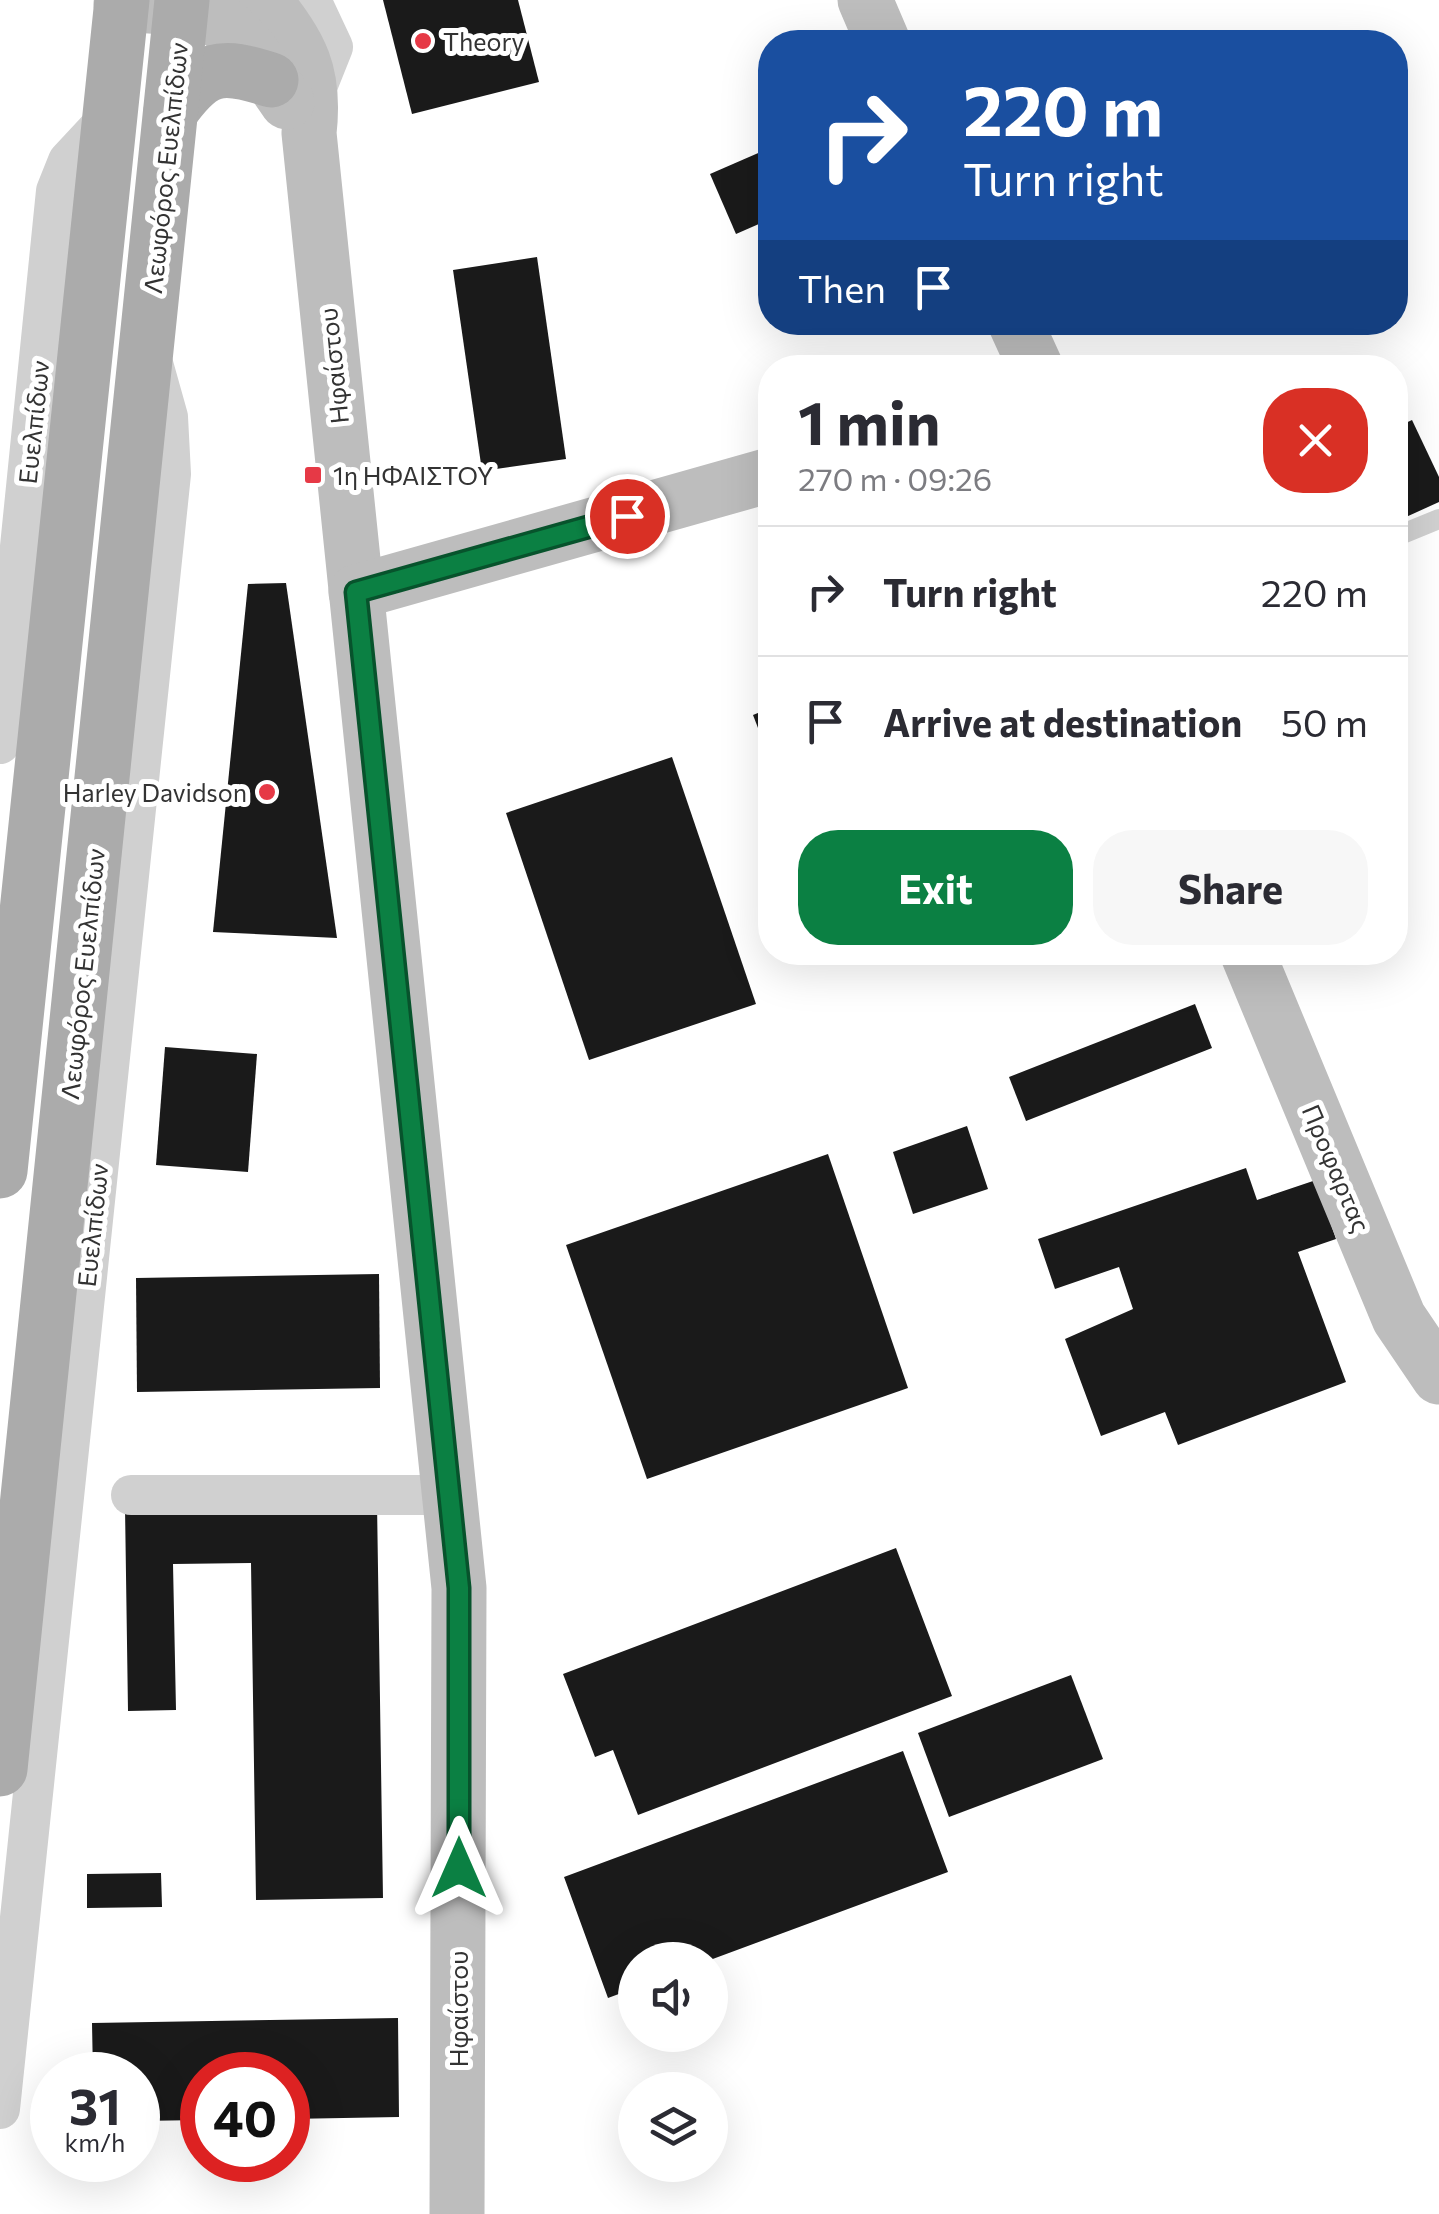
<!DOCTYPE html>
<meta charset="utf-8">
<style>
:root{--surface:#fff;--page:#f7f7f7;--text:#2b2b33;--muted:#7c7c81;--line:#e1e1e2;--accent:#0b8043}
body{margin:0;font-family:Commissioner,sans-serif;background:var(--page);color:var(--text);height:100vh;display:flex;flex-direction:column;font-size:38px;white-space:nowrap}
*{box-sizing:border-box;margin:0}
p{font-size:32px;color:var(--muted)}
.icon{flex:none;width:55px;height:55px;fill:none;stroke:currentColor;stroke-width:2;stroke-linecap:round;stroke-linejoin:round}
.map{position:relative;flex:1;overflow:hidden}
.side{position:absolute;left:758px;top:355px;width:650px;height:610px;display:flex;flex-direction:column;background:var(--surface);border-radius:40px;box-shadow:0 10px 40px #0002}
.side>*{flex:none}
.hud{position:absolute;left:758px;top:30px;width:650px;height:305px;border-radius:40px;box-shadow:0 10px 40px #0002;background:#1a4fa0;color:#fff;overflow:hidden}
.fabs{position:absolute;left:618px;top:1942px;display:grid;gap:20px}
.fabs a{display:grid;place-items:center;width:110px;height:110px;border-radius:50%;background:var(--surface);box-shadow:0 10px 40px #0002;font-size:50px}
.speed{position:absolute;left:30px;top:2052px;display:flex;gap:20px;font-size:50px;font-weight:700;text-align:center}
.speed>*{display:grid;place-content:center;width:130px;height:130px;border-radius:50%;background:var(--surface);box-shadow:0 10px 40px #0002;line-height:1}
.speed small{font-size:25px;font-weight:400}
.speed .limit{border:15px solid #d22;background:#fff;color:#111}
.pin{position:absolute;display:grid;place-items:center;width:85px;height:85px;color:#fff;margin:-42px;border:5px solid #fff;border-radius:50%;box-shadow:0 2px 10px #0007}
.me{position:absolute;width:110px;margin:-55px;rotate:0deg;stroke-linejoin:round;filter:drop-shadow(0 0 8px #0008)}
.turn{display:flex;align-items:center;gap:35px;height:210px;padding:0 40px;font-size:45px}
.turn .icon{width:130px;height:130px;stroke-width:2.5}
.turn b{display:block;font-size:70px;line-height:85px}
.then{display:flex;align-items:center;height:95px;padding:0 40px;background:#0003;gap:20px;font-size:38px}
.round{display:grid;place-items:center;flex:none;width:105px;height:105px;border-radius:40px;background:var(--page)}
.headline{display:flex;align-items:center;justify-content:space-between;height:170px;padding:0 40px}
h1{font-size:60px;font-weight:700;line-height:75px}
.cta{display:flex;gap:20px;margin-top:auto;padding:20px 40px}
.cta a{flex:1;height:115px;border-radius:40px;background:var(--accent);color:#fff;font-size:40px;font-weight:700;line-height:115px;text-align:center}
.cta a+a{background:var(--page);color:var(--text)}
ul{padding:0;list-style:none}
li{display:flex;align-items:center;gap:30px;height:130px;padding:0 40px;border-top:2px solid var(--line)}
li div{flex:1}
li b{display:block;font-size:38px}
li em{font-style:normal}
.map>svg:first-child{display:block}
</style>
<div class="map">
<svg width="1439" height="2214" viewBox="0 0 1439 2214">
<rect width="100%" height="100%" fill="#fff"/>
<g fill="#1a1a1a">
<polygon points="383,0 518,0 539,82 412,114"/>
<polygon points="770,148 770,219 736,234 710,174"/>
<polygon points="537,257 566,459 482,471 453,270"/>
<polygon points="1412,420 1439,477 1439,502 1395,522 1395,428"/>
<polygon points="286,583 337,938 213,932 248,584"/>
<polygon points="770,708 770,759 753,715"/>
<polygon points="672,757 756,1004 589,1060 506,813"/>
<polygon points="1195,1004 1212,1048 1026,1121 1009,1077"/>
<polygon points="165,1047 257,1054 248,1172 156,1165"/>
<polygon points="967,1126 988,1189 913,1214 893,1152"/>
<polygon points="828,1154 908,1388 647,1479 566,1245"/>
<polygon points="1246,1168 1257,1200 1316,1180 1336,1239 1298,1252 1346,1382 1178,1445 1165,1412 1101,1436 1065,1339 1133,1309 1119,1267 1055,1289 1038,1239"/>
<polygon points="379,1274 380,1388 137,1392 136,1278"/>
<polygon points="377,1503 383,1898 256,1900 251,1563 173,1564 176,1710 128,1711 125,1507"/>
<polygon points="896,1548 952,1696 638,1815 613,1750 595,1757 563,1674"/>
<polygon points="1071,1675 1103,1759 949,1817 918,1733"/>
<polygon points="903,1751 948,1872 710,1960 635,1960 635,1988 608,1998 564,1877"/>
<polygon points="161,1873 162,1907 87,1908 87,1874"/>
<polygon points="398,2018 399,2117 288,2119 288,2075 202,2075 202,2120 138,2121 138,2075 93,2075 92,2023"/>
</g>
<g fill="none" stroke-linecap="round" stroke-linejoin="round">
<polyline stroke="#d0d0d0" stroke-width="20" points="1395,537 1439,519"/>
<g stroke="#d0d0d0" stroke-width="40">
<polyline points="311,0 333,47 313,97"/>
<polyline points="0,744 56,191 68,161 109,117"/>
<polyline points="131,1495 450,1495"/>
<polyline points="0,2109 171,474 168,417 152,360"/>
</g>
<g stroke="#bdbdbd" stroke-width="55">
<path d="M264,0c37,47 52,72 45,133l150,1455 -2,626"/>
<polyline points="865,0 883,42"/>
<path d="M121,4c30,3 66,2 94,15 26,12 55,59 72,83"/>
<polyline points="1015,322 1036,368"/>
<polyline points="356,592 770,475"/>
<polyline points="1247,952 1399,1318 1439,1377"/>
</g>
<g stroke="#ababab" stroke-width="55">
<path d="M171,111c32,-45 49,-48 100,-31"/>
<polyline points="0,1171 122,0"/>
<polyline points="0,1769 182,0"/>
</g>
</g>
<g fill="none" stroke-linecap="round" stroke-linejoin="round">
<g stroke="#07532c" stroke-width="25">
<polyline id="route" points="459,1868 459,1588 356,592 627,516"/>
</g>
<use href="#route" stroke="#0b8043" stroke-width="18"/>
</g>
<g fill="#e63946" stroke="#fff" stroke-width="4">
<circle cx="423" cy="41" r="10"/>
<rect x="303" y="465" width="20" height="20" rx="5"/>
<circle cx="267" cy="792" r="10"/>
</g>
<g text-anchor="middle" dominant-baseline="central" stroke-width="10" stroke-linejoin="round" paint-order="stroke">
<g font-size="25" fill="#333" stroke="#fff" text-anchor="start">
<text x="443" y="41">Theory</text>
<text x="333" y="475">1η ΗΦΑΙΣΤΟΥ</text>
<text x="247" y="792" text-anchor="end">Harley Davidson</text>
</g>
<g font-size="25" fill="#333" stroke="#fff">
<text transform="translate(165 168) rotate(-84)">Λεωφόρος Ευελπίδων</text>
<text transform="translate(333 366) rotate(-96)">Ηφαίστου</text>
<text transform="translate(33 422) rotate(-84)">Ευελπίδων</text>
<text transform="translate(82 974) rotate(-84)">Λεωφόρος Ευελπίδων</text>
<text transform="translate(1337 1168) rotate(67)">Προφαρτας</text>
<text transform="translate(92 1225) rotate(-84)">Ευελπίδων</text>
<text transform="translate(458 2009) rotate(-90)">Ηφαίστου</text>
</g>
</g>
</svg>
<div class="fabs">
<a><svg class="icon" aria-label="sound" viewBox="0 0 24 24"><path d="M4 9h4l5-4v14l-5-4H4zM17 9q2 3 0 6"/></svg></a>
<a><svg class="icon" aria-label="layers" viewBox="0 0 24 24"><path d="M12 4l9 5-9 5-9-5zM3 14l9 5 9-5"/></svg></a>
</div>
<div class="speed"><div>31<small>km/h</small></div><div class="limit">40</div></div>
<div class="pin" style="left:627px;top:516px;background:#d93025"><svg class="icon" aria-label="arrive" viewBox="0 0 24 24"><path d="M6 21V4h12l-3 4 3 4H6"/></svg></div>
<svg class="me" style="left:459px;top:1868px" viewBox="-20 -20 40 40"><path d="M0-17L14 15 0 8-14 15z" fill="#0b8043" stroke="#fff" stroke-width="4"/></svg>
<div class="hud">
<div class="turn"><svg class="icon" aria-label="right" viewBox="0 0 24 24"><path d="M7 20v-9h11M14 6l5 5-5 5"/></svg><div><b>220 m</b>Turn right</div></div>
<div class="then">Then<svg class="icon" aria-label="arrive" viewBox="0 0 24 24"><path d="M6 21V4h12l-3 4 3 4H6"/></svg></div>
</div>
<section class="side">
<div class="headline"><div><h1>1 min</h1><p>270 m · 09:26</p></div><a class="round" style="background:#d93025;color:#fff"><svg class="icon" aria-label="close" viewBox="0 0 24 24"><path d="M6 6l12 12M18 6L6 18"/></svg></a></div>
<ul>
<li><svg class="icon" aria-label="right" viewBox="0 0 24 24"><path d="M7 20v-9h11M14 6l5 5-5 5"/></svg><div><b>Turn right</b></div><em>220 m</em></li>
<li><svg class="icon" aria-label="arrive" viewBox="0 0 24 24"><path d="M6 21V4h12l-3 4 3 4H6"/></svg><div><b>Arrive at destination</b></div><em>50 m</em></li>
</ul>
<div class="cta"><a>Exit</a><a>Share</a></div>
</section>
</div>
